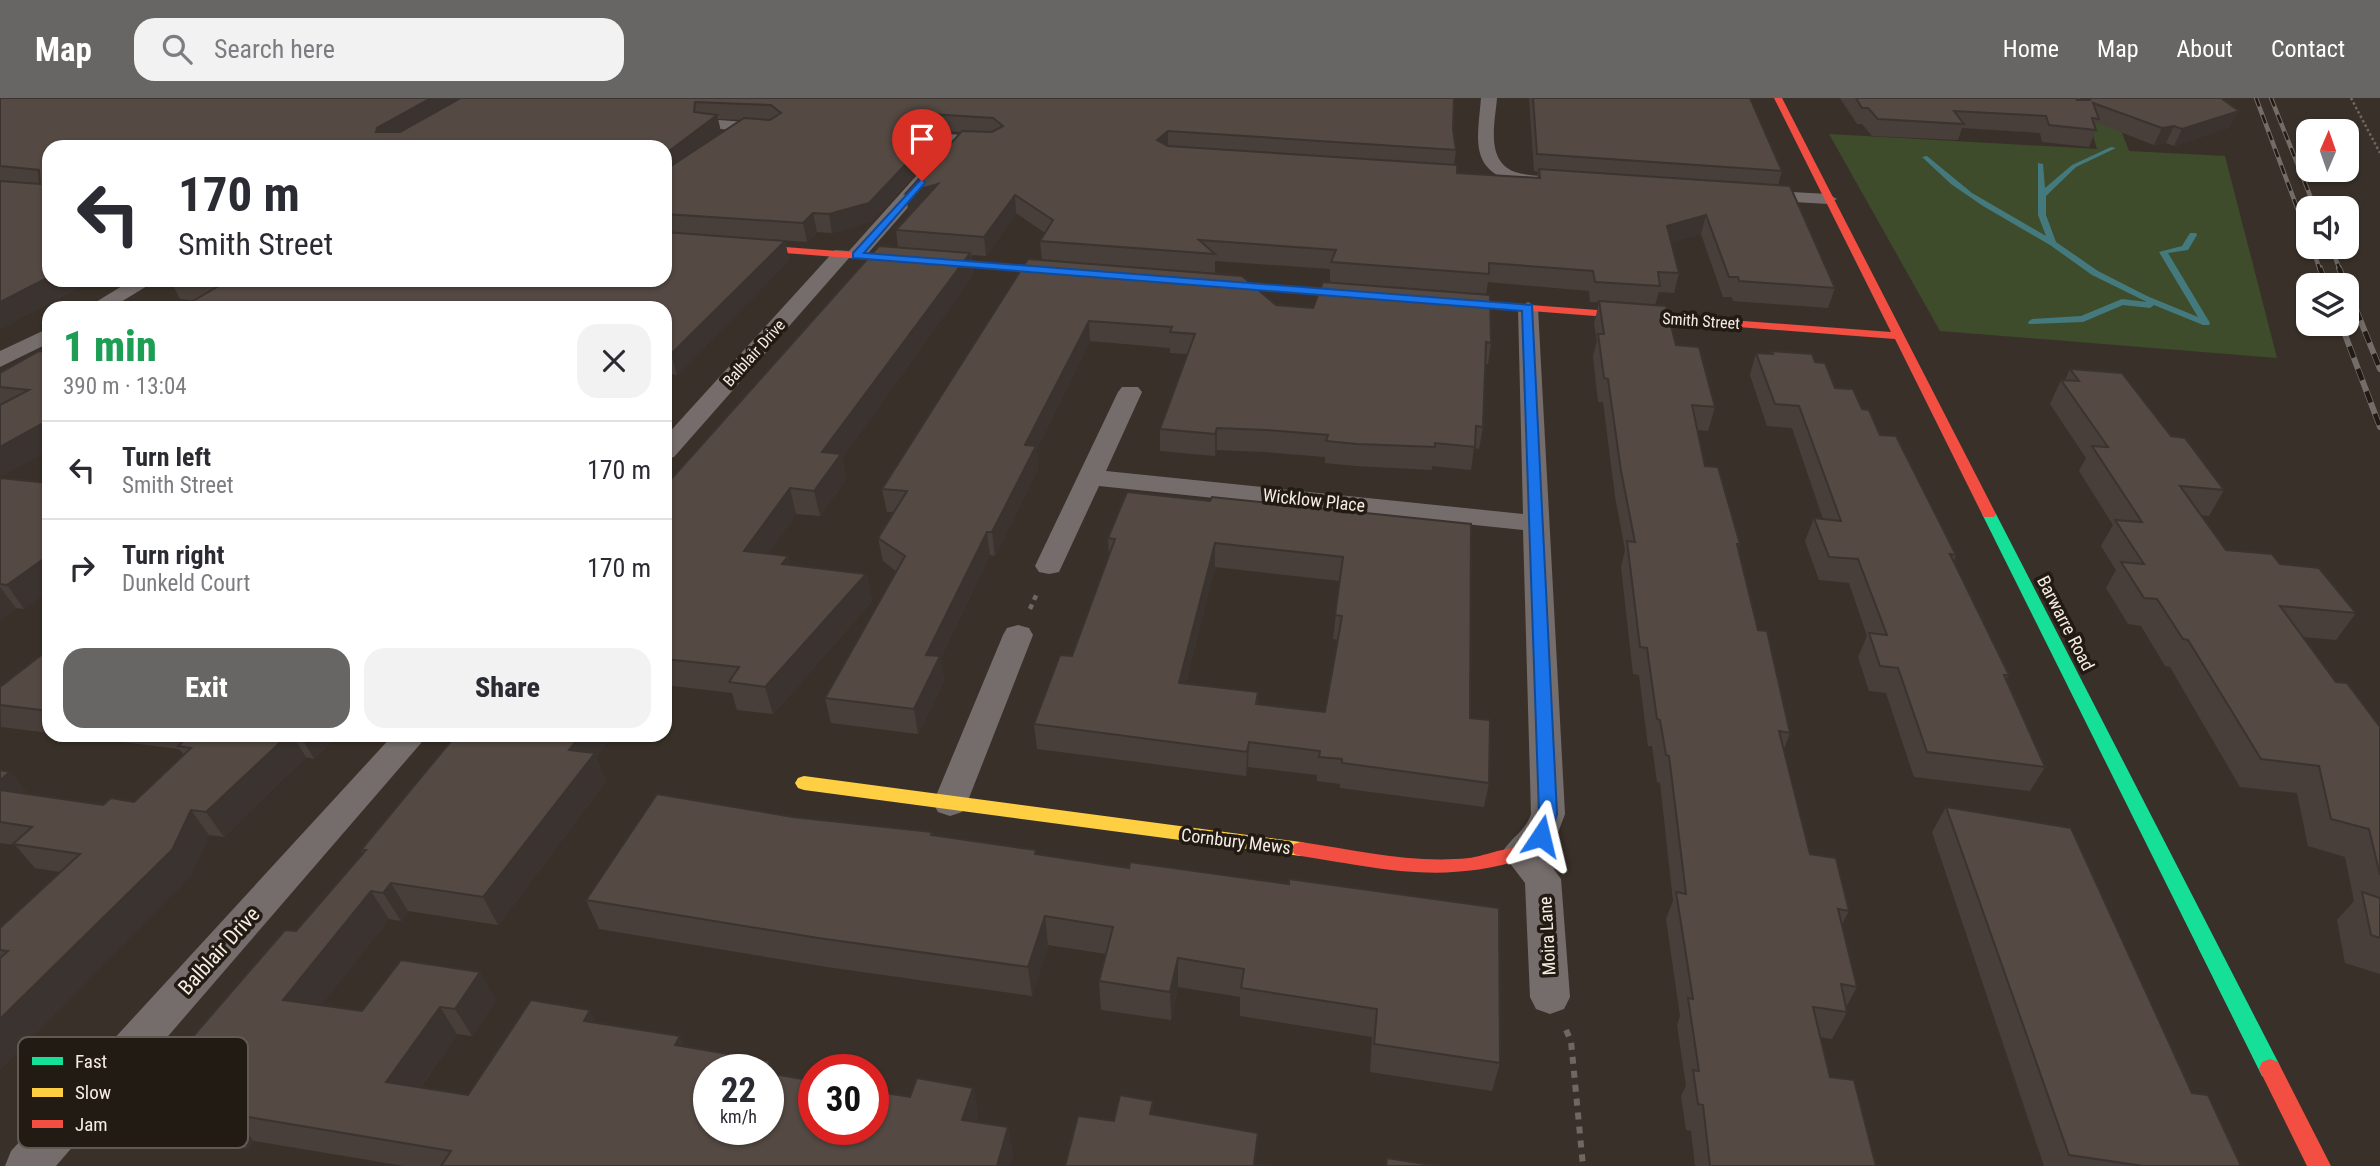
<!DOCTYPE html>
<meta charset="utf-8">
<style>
:root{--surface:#fff;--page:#f2f2f3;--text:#2b2b33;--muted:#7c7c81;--line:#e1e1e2;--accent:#686565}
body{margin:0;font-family:"Roboto Condensed",sans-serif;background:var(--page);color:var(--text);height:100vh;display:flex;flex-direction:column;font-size:26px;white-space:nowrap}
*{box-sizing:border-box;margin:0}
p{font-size:23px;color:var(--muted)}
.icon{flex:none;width:38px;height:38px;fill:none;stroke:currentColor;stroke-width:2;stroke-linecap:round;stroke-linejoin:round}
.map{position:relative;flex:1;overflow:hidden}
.side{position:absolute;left:42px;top:203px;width:630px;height:441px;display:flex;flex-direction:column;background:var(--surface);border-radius:21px;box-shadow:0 2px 5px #0004}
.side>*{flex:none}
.top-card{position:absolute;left:42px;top:42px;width:630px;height:147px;border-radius:21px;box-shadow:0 2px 5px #0004;background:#fff;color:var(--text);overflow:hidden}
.needle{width:46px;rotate:2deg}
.controls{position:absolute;left:2296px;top:21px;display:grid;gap:14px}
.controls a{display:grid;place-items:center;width:63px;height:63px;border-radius:14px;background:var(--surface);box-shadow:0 2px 5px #0004;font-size:35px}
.speed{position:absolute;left:693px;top:956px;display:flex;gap:14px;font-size:35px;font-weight:700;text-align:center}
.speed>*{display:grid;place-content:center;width:91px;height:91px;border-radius:50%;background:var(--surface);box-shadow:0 2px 5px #0004;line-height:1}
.speed small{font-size:18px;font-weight:400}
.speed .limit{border:10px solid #d22;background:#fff;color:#111}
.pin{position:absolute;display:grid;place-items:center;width:60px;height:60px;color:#fff;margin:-72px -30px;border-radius:50% 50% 50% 0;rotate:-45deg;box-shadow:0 0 7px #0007}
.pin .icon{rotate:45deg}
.me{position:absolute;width:77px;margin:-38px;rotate:10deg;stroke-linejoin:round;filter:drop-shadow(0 0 5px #0008)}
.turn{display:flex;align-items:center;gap:24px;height:147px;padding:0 21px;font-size:32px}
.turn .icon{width:91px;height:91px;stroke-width:2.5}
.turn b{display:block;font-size:49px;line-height:60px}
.round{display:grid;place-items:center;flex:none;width:74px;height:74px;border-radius:21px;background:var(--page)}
.overview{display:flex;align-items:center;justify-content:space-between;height:119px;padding:0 21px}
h1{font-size:42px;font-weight:800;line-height:52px;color:#1e9e55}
.button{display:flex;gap:14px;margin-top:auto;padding:14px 21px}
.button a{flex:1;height:80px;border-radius:21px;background:var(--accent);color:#fff;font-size:28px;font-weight:800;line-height:80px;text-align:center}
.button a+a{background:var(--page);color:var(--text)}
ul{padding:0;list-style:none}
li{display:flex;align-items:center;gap:21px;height:98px;padding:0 21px;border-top:2px solid var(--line)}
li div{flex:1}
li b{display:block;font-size:26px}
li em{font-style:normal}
header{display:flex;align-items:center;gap:42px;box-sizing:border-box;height:98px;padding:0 35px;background:var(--accent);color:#fff}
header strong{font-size:33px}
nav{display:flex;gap:38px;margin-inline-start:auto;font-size:24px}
.search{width:490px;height:63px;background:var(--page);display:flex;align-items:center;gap:18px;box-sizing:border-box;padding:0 24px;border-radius:21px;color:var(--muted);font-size:26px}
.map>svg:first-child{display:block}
</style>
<header>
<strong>Map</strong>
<div class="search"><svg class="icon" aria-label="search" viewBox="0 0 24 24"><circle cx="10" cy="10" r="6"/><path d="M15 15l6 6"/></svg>Search here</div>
<nav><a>Home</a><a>Map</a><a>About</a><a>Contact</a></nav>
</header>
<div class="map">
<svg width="2380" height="1068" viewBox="0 0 2380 1068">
<rect width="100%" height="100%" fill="#393129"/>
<polygon fill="#3e4c2c" points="2117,22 2129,53 2225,58 2277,260 1940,233 1829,36 2097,51 2089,24"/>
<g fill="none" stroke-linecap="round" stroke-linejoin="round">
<polygon fill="#447a7d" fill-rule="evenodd" points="2111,49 2116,50 2076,69 2046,98 2046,117 2056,144 2098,173 2147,198 2198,219 2159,154 2182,148 2190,135 2196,135 2197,137 2188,152 2168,155 2210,225 2209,227 2203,227 2154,207 2150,210 2123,207 2083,224 2029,226 2028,224 2032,221 2081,218 2122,201 2147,204 2092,177 2050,147 1983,108 1951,86 1922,59 1927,58 1972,95 2046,138 2038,117 2038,65 2043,66 2045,90 2072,67"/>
<polyline stroke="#6e6763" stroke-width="2.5" stroke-dasharray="2.5 2.5" stroke-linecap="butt" points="2351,0 2380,55"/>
<polyline stroke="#6e6763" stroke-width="4.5" stroke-dasharray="5 5" stroke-linecap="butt" points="1030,511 1038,493"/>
<polyline stroke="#6e6763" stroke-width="6" stroke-dasharray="7 7" stroke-linecap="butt" points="1566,932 1571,943 1583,1068"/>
<g fill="#756d6c" fill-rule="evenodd">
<path d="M1481,0h16c-2,25 -12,63 18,74 12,4 26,3 38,6l3,4 -3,4c-12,3 -26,-1 -38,-4 -47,-12 -37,-45 -34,-84z"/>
<polygon points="706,21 772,26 780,31 772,36 700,29 700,23"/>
<polygon points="917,34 994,39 1002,44 994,49 911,42 909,39"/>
<polygon points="932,66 941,71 938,75 863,161 849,160 674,359 665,361 665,339 835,152 849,153 926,67"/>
<polygon points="1754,92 1828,96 1837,101 1828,106 1748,101 1745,97 1748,93"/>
<polygon points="132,182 157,182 111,210 86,210"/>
<path d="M1528,204l10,6 27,506 -12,32 -10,8 18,25 9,118 -6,12 -14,5 -14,-5 -6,-12 -5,-114 -23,-30c9,-16 23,-21 29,-39l-8,-284 -424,-44 -40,86 -10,2 -10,-2 -4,-6 83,-174 4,-5h16l4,5 -36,79 417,43 -5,-206z"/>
<polygon points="49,230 49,245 0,269 0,253"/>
<polygon points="1018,527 1029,530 1033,537 967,705 962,714 950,718 938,714 933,705 1003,537 1007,530"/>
<polygon points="393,637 428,637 56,1068 5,1068 11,1053"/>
</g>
<g fill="#16e098" fill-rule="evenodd">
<polygon points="1201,181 1371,194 1376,197 1371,200 1197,186 1197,182"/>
<polygon points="1989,412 1996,416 2278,964 2281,971 2278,978 2270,981 2262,978 1982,416"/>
</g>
<polygon fill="#ffcf43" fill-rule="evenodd" points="804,678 1301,744 1308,746 1310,751 1308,756 1301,758 804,692 798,690 795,685 798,680"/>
<g fill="#f24e42" fill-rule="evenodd">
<polygon points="1774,0 1782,0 1996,416 1994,419 1984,419 1982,416 1895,241 1438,206 1433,203 1438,200 1891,234"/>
<polygon points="665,140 1075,171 1080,174 1075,177 665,146"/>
<path d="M1301,744c55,8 112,22 168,16 15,-2 45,-14 58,-10l2,5 -2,5c-84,27 -142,11 -226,-2l-7,-2 -2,-5 2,-5z"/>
<polygon points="2270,961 2278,964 2331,1068 2307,1068 2259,971 2262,964"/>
</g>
<g stroke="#736c69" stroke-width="4.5">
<g id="rail-far1">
<polyline points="2256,0 2308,139"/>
<polyline points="2271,0 2315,110"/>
<polyline points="2312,149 2320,172"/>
<polyline points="2331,149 2340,172"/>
</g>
</g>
<g stroke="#736c69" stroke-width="6">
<g id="rail">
<polyline points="2320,170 2326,187"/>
<polyline points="2339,170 2346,187"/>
<polyline points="2347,189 2380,271"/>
<polyline points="2341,226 2380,329"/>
</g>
</g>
<use href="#rail-far1" stroke="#211b14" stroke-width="2.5" stroke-dasharray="9" stroke-linecap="butt"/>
<use href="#rail" stroke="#211b14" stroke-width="4.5" stroke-dasharray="12" stroke-linecap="butt"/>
</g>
<g fill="#483f3a" fill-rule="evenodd">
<path d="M0,0h1454l-1,32 3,20 -2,15 3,8 80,5 1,-6 -4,-1 -5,-73h221l32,73 -4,14 57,103 -7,20 -95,-7 -1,-4h-9l-22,-63 -30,8 8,31 -5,20 -15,-1 -4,13 21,40 39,62 -7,24 -11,-1 8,36 35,78 -2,5 20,81 32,103 -6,16 26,105 39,57 -7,13 15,63 -11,20 1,5 -15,27 -12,-2 10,40 46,89h-181l-4,-35 -5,-1 -5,-34 5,-10 -9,-61 3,-9 -14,-97 7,-18 -13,-118 -3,-1 -5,-36h-4l-9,-71 -6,-1 -12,-107 4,-17 -10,-54 -12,-94h-5l-5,-46 4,-15 -3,-17 5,-22h-9l-1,-11 -101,-9 -2,12 -156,-12v-13l-115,-8v12l-173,-13 -2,-19 5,-8 -29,-20 -30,43 -15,-1 2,20 -131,183 4,21 -26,37 -24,-2 -28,40 20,2 2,9 76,9 6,27 -99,113 -36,-4 -5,-17 -67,-8v-199l233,-239 -2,-17 18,-20 -6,1 53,-79 -22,-1 2,15 -69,75 -40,12 -15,-1 -10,10 -111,-8 89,7 4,19 -112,115 -7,-1 -5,6v-72l-471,-7 -14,-2 -10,-19h495v-133h-616l44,133 -93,49zM718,21l23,1 -31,21 11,-9z"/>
<polygon points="1840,0 2081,0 2079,2 2230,29 2174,48 2166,45 2154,47 2097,25 2095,29 2096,32 2089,49 2042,44 2040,35 1962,30 1958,42 1872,38 1862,26 1857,26"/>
<polygon points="1028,161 1491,245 1488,266 1485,266 1483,329 1479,351 1474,350 1471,372 1432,368 1432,372 1355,368 1325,365 1325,359 1265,354 1217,352 1215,358 1160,353 1160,331 1188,256 1170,255 1170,250 1090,243 1036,353 1038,371 995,458 990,457 940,561 944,583 918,636 831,625 825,600 896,473 883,463 878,440 894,414 887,414 882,391"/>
<polygon points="1771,253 1815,264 1835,290 1862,311 1880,337 1956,457 1954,463 2009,577 2006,581 2045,669 2030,693 1914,679 1886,595 1869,593 1858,559 1867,538 1849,485 1819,482 1805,443 1814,420 1823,421 1792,330 1767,328 1750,277 1756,255 1770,256"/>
<polygon points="49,254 0,380 24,511 16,510 0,521 0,275"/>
<polygon points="2070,271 2171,338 2224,392 2209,418 2201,417 2226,452 2280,466 2356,515 2336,542 2303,539 2336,584 2380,629 2380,876 2345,865 2337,822 2354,803 2345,759 2308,748 2297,695 2240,689 2170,569 2165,568 2141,528 2128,526 2106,490 2116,472 2101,448 2113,427 2079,373 2086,360 2050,306 2061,282 2065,282"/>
<path d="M1210,403l261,23 -1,194 19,65 -5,24 -144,-19v-4l-23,-3v-6l-69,-8 -2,9 -209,-27 -3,-25 38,-68 37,-101 -1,-17zM1215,469l125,14 -7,58 5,1 -13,72 -67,-8v-12l-73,-8z"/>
<polygon points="49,551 49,635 1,629 0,589"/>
<polygon points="66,637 338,637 314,661 306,659 224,739 209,737 191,777 0,971 0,830 60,774 35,770 15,747 0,745 0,672 10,674 28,696 103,707 134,704 184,657 179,651"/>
<polygon points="456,637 612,637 596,659 606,683 498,827 408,813 401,823 389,821 321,907 362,913 496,902 472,938 457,936 420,990 468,997 597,925 685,949 770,963 775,976 910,999 973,990 978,1017 976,1024 1008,1029 1013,1056 1009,1068 404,1068 254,1043 248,1050 170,1035 144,1008 189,956 183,950 296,833 363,756 361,752"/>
<polygon points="1946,709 2192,995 2241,1068 2044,1068 1932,734"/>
<polygon points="793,719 932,734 933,737 1037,756 1500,965 1492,993 1370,974 1372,939 1240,918 1240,899 1178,889 1171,922 1101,912 1099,883 1106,856 1048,847 1032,898 827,869 599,831 586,802"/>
</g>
<g fill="#3b332f">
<polygon points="431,0 466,0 384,47 376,34 377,30"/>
<polygon points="2239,13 2230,29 2174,48 2182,31"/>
<polygon points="915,15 917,31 906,38 904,22"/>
<polygon points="717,17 721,34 665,77 665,56"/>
<polygon points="2174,28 2166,45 2154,47 2162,30"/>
<polygon points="939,31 941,48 872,123 832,135 829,116"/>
<polygon points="1168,33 1168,50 1157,42"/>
<polygon points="938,86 940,104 908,113 906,95"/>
<polygon points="1015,97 1016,115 986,158 984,139"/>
<polygon points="813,115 817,134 807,144 803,125"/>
<polygon points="1706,117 1701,136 1662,147 1667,128"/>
<polygon points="785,143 789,162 677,277 671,256"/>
<polygon points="970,155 973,177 842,360 846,381 820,418 814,393 822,354"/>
<polygon points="49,179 49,182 93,182 0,231 0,204"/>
<polygon points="1089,223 1090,243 1036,353 1038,371 995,458 992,434 1025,347"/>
<polygon points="665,258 670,276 665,282"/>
<polygon points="49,322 49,352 0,380 0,349"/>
<polygon points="1217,330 1217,352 1215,358 1215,336"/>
<polygon points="790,390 796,416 752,480 744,453"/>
<polygon points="987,434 990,457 940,561 944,583 918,636 914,611 926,557"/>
<polygon points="1215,445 1215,469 1179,609 1179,585"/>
<polygon points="49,457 49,493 24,511 7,487"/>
<polygon points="788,458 795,484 782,466"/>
<polygon points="866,476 872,503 773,616 765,589"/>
<polygon points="0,489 16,510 0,521"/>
<polygon points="288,637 292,637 306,659 224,739 206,714"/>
<polygon points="300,637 338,637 314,661"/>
<polygon points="581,637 612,637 596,659 606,683 498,827 483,799 569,652"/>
<polygon points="1249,644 1248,669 1246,678 1247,654"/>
<polygon points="10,674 31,699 0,702 0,682"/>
<polygon points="191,712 209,737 191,777 0,971 0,921"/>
<polygon points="391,785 408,813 401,823 383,795"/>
<polygon points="371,793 389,821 304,929 283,902"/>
<polygon points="1045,818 1048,847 1032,898 1028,869"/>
<polygon points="1178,860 1178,889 1171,922 1170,894"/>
<polygon points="480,874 496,902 472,938 455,911"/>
<polygon points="440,909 457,936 405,1011 386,984"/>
<polygon points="590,912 604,940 584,923"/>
<polygon points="680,938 692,965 675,947"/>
<polygon points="770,963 780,990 768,983 768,971 766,971"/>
<polygon points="973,990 978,1017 967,1049 962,1022"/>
<polygon points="1153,1003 1153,1029 1150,1016"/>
<polygon points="230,1016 254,1043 248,1050 224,1023"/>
<polygon points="1008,1029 1013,1056 1009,1068 997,1068"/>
<polygon points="1258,1035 1256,1061 1255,1068 1254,1068"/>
</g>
<g fill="#544943" stroke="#3b332f" stroke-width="2" fill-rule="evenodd">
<polygon points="0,0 431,0 377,30 376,34 400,34 461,0 1454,0 1453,32 1456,52 1168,33 1157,42 1168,48 1457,67 1457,75 1540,80 1539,71 1790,88 1835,190 1739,183 1738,179 1729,179 1706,117 1667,128 1679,175 1658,174 1660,188 1595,184 1593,173 1489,165 1489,176 1331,164 1336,152 1199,142 1215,156 1040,143 1053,122 1015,97 984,139 896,132 938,86 906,95 962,33 992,34 1003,28 993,20 915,15 904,22 906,26 939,31 869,105 829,116 813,115 803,125 665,116 665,72 744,20 770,22 781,15 771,7 695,4 694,14 717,17 665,56 665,49 49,49 49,179 0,204 0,83 40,86 39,72 0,68"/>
<polygon points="1533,0 1750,0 1782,73 1537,56"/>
<polygon points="1856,0 2077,0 2077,2 2089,2 2092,0 2221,0 2239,13 2182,31 2174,28 2162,30 2093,5 2099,21 2092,20 2096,32 2049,27 2046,18 1954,13 1964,26 1878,21 1868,10 1862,10"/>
<polygon points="665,134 785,143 671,256 665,255 665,210 181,210 222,186 175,182 665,182"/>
<polygon points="879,148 970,155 822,354 841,356 814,393 790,390 744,453 788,458 782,466 866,476 765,589 729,584 739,569 665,561 665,388"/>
<polygon points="1028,161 1242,178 1276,207 1313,210 1323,184 1490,197 1491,245 1486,244 1483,329 1476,328 1475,349 1435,345 1435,349 1357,346 1326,343 1328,337 1266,332 1217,330 1215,336 1160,331 1195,236 1170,234 1172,229 1089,223 1025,347 1036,348 992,434 987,434 926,557 940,558 914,611 825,600 905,458 878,440 907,393 882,391"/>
<polygon points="1599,203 1666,208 1676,247 1699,249 1715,309 1692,307 1705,368 1718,369 1740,446 1737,446 1758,532 1767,533 1790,635 1779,633 1810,756 1836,760 1849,813 1838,811 1857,889 1841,886 1847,914 1813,909 1830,979 1854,982 1876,1068 1710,1068 1703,1007 1698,1006 1693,972 1699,973 1688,900 1693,901 1676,794 1686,796 1669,658 1666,657 1660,622 1657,621 1647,550 1640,549 1627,443 1635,444 1621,373 1608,281 1604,280 1598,236 1604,236"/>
<polygon points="39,253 49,254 49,322 0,349 0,307 29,292 0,289 0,275"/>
<polygon points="1771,253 1812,256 1815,264 1825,265 1835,290 1853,291 1862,311 1869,312 1880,337 1896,338 1956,457 1950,456 2009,577 2004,577 2045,669 1927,654 1898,570 1880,568 1869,535 1887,537 1858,461 1829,459 1814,420 1841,423 1799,308 1775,306 1756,255 1773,256"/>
<polygon points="2070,271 2122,275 2171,338 2185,340 2224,392 2180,388 2226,452 2272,456 2280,466 2319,470 2356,515 2280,508 2336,584 2347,585 2380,629 2380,777 2369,731 2331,721 2319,668 2261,661 2188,542 2183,541 2157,501 2144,500 2121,464 2144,466 2115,422 2142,424 2092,348 2108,349 2061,282 2079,283"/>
<polygon points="0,380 49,385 49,457 7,487 0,486"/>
<path d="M1127,394l83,9 2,-4 259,27 -1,194 20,2 -1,63 -147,-20v-4l-23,-2 1,-6 -71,-9 -2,10 -213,-28 26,-69 12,1 43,-117 -7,-1zM1215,445l128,14 -8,58 7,1 -17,96 -69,-8 2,-12 -79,-9z"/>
<polygon points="49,551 49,613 0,607 0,589"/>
<polygon points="190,637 288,637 206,714 191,712 172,752 0,921 0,860 8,853 0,852 0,830 80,756 13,746 32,729 0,724 0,692 103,707 111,700 134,704 191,650 178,648"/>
<polygon points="456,637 581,637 569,652 595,655 483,799 391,785 383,795 371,793 283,902 362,913 401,862 480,874 455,911 440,909 386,984 468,997 531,902 590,912 584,923 680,938 675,947 770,963 766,971 709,971 709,1031 768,1031 768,975 814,983 814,1031 873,1031 873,993 910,999 917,980 973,990 962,1022 1008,1029 997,1068 441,1068 451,1053 230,1016 224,1023 144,1008 193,951 183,950 285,832 296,833 366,752 361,752"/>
<polygon points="0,672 10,674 0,682"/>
<polygon points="657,696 793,719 932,734 931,737 1036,752 1035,756 1129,770 1130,764 1289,786 1289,781 1499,810 1500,965 1374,946 1377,911 1241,890 1244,871 1178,860 1170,894 1099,883 1113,829 1045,818 1028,869 818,840 586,802"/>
<polygon points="1946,709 2071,730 2192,995 2208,997 2241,1068 2143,1068 2069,1057"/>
<polygon points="2362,794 2380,800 2380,840 2371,837"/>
<polygon points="1120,997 1153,1003 1150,1016 1258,1035 1254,1066 1268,1068 1065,1068 1078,1018 1114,1023"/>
<polygon points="1387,1060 1437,1068 1386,1068"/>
</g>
<polygon fill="#1a73e8" stroke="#114b97" stroke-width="2" points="922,80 925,85 864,155 1532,207 1557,716 1548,743 1535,743 1532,738 1539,716 1522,213 853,160 853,155"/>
<g text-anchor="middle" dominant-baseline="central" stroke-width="7" stroke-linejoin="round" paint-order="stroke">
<g font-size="16" fill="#f5ede3" stroke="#211b14">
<text transform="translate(1701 223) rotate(4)">Smith Street</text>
<text transform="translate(754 255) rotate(-48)">Balblair Drive</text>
</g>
<g font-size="18" fill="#f5ede3" stroke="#211b14">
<text transform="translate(1314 402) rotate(6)">Wicklow Place</text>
<text transform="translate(2066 525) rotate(63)">Barwarre Road</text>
<text transform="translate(1236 743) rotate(7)">Cornbury Mews</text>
<text transform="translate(1547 838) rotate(-93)">Moira Lane</text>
</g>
<g font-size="21" fill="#f5ede3" stroke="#211b14">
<text transform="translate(219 853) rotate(-48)">Balblair Drive</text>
</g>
</g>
<rect x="18" y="939" width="230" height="111" rx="10" fill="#211b14" stroke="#615a52" stroke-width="2"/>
<rect x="32" y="959" width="31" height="8" fill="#16e098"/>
<rect x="32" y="990" width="31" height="9" fill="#ffcf43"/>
<rect x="32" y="1022" width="31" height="8" fill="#f24e42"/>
<g font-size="19" fill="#f5ede3">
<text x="75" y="970">Fast</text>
<text x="75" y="1001">Slow</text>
<text x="75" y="1033">Jam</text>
</g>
</svg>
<div class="controls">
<a><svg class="needle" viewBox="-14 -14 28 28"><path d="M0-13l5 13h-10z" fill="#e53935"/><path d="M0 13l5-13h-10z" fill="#7c7c81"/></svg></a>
<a><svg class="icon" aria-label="sound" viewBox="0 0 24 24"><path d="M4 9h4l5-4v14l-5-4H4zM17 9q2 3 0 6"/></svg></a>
<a><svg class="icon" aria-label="layers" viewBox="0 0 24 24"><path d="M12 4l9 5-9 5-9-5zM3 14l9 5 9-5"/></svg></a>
</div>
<div class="speed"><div>22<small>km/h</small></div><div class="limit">30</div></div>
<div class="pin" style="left:922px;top:83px;background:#d93025"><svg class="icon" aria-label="arrive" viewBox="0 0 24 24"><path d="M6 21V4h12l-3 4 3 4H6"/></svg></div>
<svg class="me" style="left:1541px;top:738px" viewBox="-20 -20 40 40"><path d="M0-17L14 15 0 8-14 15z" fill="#1a73e8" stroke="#fff" stroke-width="4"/></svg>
<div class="top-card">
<div class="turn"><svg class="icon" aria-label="left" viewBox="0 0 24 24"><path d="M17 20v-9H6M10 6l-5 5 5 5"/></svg><div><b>170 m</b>Smith Street</div></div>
</div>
<section class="side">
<div class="overview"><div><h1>1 min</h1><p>390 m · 13:04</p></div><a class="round"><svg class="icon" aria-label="close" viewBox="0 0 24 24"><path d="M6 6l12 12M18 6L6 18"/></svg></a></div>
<ul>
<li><svg class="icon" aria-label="left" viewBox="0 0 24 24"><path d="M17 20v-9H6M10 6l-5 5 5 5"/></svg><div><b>Turn left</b><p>Smith Street</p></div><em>170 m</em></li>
<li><svg class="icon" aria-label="right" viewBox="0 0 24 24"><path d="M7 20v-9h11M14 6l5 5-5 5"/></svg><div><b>Turn right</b><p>Dunkeld Court</p></div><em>170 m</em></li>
</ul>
<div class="button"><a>Exit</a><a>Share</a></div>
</section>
</div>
